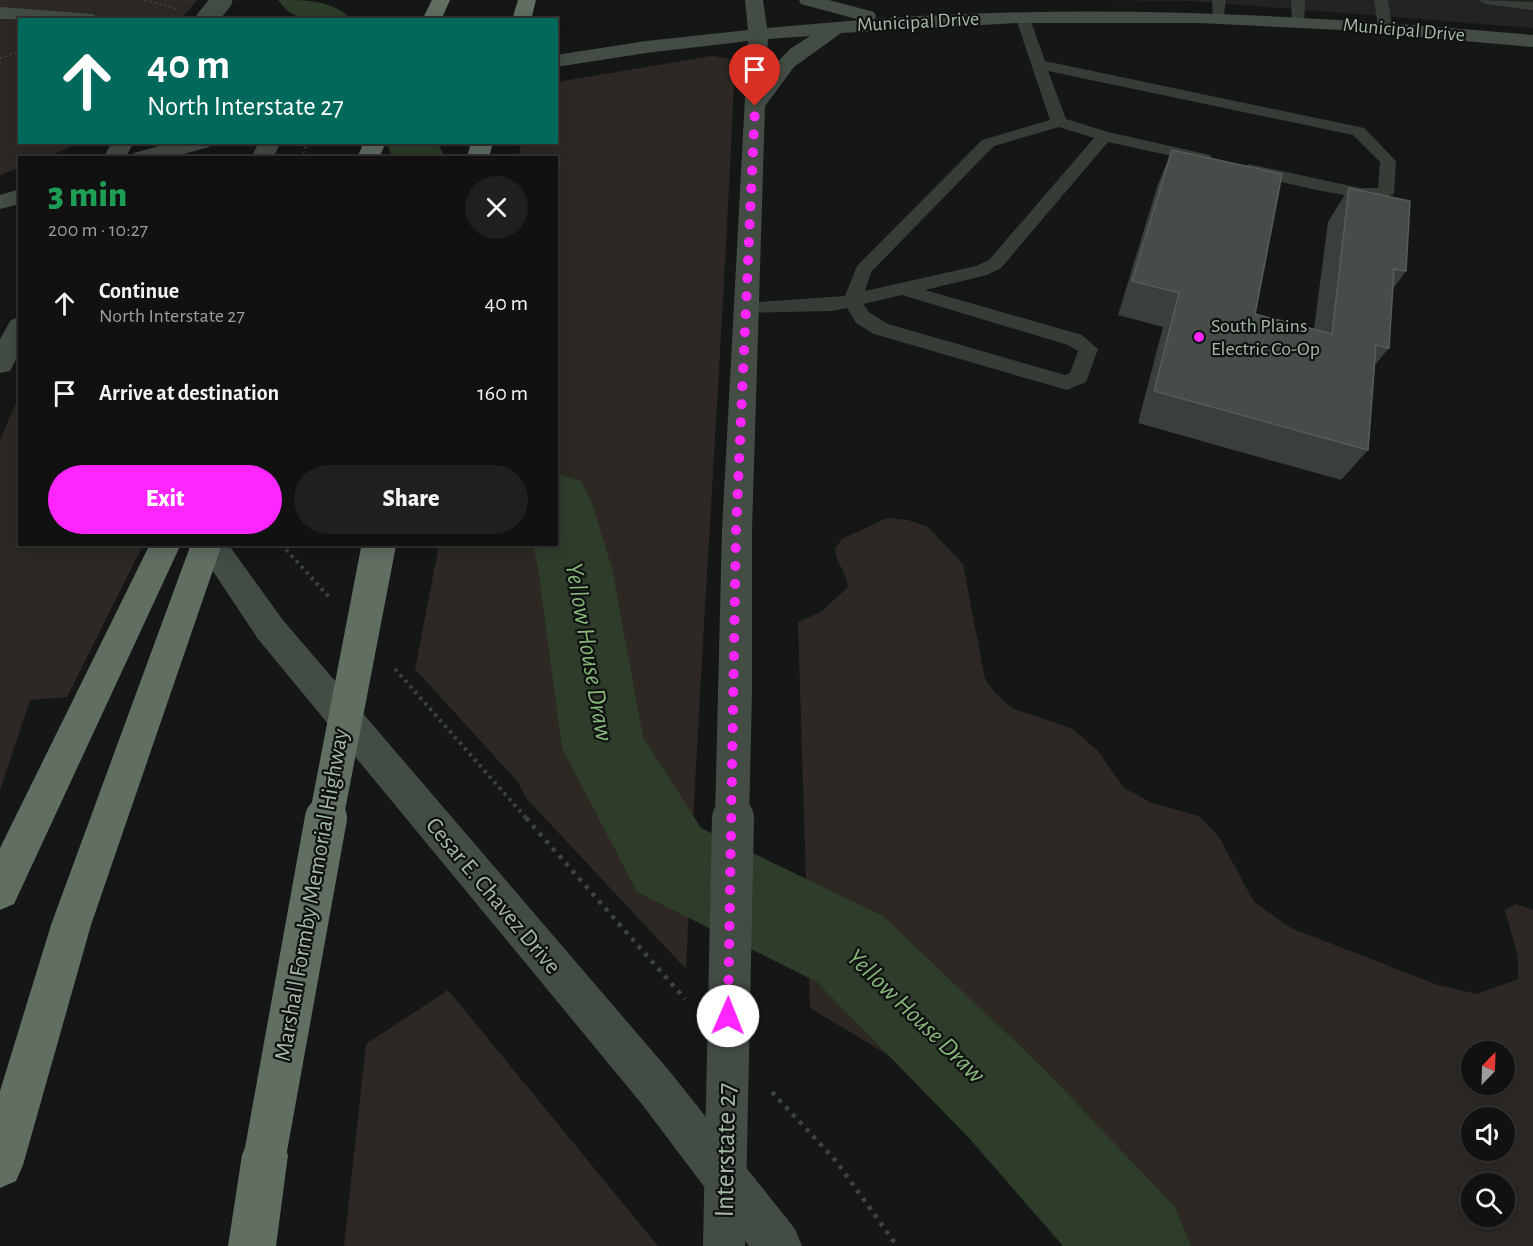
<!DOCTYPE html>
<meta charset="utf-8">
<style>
:root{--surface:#101110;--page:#1e1f1e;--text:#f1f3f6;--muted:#9c9d9f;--line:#303130;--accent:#ff25fe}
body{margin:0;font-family:"Alegreya Sans",sans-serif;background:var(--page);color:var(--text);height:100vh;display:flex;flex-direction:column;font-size:22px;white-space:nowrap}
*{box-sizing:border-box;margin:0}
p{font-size:20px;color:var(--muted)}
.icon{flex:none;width:33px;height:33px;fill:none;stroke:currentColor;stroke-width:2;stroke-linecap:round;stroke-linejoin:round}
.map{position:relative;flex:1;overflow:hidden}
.side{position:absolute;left:18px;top:156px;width:540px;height:390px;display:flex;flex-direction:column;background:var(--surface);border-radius:0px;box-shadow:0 3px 15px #0003,0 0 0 2px var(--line)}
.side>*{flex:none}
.top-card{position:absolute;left:18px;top:18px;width:540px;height:126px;border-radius:0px;box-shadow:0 3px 15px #0003,0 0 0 2px var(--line);background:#00695c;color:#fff;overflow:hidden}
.needle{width:39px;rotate:23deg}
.controls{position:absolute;left:1461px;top:1041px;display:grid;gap:12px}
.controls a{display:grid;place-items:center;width:54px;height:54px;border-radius:50%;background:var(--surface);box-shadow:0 3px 15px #0003,0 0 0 2px var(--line);font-size:30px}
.pin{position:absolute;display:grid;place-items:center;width:51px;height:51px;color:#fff;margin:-62px -26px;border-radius:50% 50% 50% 0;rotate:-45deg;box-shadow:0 0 6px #0007}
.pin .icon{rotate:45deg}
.me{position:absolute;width:66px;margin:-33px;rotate:1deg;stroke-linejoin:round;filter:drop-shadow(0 0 4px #0008)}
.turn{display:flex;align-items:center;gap:21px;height:126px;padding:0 30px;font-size:27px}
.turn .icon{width:78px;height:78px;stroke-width:2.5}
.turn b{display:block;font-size:42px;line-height:51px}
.round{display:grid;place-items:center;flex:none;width:63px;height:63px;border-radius:32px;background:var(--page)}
.headline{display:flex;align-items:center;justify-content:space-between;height:102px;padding:0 30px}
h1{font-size:36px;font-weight:800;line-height:45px;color:#1e9e55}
.primary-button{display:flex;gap:12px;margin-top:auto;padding:12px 30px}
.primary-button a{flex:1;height:69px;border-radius:36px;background:var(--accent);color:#fff;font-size:24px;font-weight:800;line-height:69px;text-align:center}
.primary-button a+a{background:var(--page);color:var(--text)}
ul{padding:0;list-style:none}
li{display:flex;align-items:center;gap:18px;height:90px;padding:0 30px}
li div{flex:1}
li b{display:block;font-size:22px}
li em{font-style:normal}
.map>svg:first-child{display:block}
</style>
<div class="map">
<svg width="1533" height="1246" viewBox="0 0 1533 1246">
<rect width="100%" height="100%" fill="#151716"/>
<polygon fill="#212422" points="1063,0 1533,0 1533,28 1190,1"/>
<g fill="#2d2823" fill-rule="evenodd">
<polygon points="0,0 197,0 181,19 20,20 20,142 78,143 49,157 20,158 19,168 0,175"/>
<path d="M712,56l23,4c-13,303 -36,606 -49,909l-160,-171 -9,-17 -102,-112 24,-124 117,-1v-386l-38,-1 4,-14 34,-1 1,-60z"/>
<polygon points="19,396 20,544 143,545 67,697 30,700 0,790 0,440"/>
<path d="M887,518l21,2 20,7 35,37 22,115 11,15 16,14 61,21 25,22 26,37 28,15 47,13 20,21 35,65 37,26 147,57 39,9 41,-15v-22l-13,-47 11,-6 17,6v336h-464l-85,-105 -74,-73 -100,-60 -12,-386 23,-10 27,-25c-2,-17 -13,-25 -13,-39l7,-9zM1472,1052h32v32h-32zM1472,1118h32v32h-32zM1472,1184h32v32h-32z"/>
<polygon points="448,990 658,1246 344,1246 366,1044"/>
</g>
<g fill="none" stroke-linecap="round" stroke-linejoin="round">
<g fill="#2e3c2a" fill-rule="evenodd">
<path d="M278,0c28,0 56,0 74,20 -29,0 -55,7 -74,-20z"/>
<polygon points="386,142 437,142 445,158 393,158"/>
<polygon points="556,473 581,481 591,500 612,568 643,737 701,828 883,916 1041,1066 1175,1207 1191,1246 1063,1246 969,1138 817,982 637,892 562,748 538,568 532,544 556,544"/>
</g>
<g stroke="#3c443c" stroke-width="2" stroke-dasharray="2 3" stroke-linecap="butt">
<polyline points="145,0 176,9"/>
<polyline points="0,58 20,51"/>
<polyline points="302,158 307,142"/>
</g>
<g stroke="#3c443c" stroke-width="4" stroke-dasharray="3 4.5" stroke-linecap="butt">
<polyline points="281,544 329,597"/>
<polyline points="395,669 527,819"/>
</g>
<g stroke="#3c443c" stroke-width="4.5" stroke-dasharray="4 6" stroke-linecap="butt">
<polyline points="526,818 685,999"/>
<polyline points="772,1092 836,1161 897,1246"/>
</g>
<g fill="#363d37" fill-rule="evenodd">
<polygon points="1212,0 1226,0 1223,21 1213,21"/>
<polygon points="1291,0 1305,0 1304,24 1299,25 1292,21"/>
<polygon points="1374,0 1388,0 1392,27 1390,30 1380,30 1378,27"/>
<polygon points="1478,0 1533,2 1533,10 1485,4"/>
<path d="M1022,12l7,4 16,45 319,67 32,33 -2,32c-13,17 -122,-14 -145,-19l-8,-5 8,-5 111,24h18l2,-26 -27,-27 -305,-64 18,48 42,13 102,23 2,3 -8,5 -96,-21 -107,126 -14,7 -62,15 157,45 16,14 -12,33 -19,8 -193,-56 -18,-11 -9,-15 -15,3 -93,2 -2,-4 2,-4 7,-2 99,-7 12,-30 125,-126 68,-20 -35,-104zM1059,127l35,11 -105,122 -13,6 -111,25 6,-19 123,-126zM902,295l166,50 10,6 -8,22 -5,2 -177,-51 -18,-11 -7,-9z"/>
</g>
<g fill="#434d44" fill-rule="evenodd">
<path d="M745,0h18l4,28 93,-8 -59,-16 -2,-4h30l45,12 2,4 -1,3c220,-16 438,-4 658,16v12l-191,-17 -144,-7h-181l-176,10 -47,34 -29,39 -13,424v163l-5,11 -12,5 -12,-5 -5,-11 4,-163 26,-489 -102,12 -90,14v-12l90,-14 102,-11zM810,36l-20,13 -24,25 2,-35z"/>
<polygon points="0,7 93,14 102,20 0,19"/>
<polygon points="112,142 134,142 125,158 103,158"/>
<polygon points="174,142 212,142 209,147 169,158 131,158 134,153"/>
<polygon points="259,142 281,142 273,158 251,158"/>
<polygon points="20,189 20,204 0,209 0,195"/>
<polygon points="20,317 20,352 10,371 0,373 0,339 11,320"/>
<polygon points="195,544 228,544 282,619 671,1073 795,1229 802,1246 749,1246 641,1103 258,639"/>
</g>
<g fill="#616e62" fill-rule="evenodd">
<polygon points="432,0 450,0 441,20 422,20"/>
<polygon points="518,0 536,0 531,20 512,20"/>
<polygon points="364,142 386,142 379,158 357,158"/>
<polygon points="471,142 493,142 489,158 467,158"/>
<polygon points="150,544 181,544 14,904 0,910 0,848"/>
<polygon points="191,544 222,544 91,925 23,1165 16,1181 0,1188 0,1091 51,925"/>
<polygon points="265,1132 281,1139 288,1155 276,1246 228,1246 242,1155 249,1139"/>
</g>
<polyline stroke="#434d44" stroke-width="21" points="206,20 222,0"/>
<polyline stroke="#434d44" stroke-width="34" points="732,819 735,693"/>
<polyline stroke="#434d44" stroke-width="42" points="724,1246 733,818"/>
<polyline stroke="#616e62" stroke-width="34" points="326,819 379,544"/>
<polyline stroke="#616e62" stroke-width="42" points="265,1155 326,818"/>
</g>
<polygon fill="#3a3f3b" points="1172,150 1255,314 1314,329 1328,222 1349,188 1406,271 1393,289 1389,348 1374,366 1368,450 1341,480 1138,423 1163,327 1118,315 1158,184"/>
<polygon fill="#464c47" stroke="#555d56" stroke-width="1.5" points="1172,150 1282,174 1255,314 1332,334 1349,188 1410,201 1406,271 1394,269 1389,348 1376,345 1368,450 1154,391 1179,293 1132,281"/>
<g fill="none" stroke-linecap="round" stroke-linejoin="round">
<polyline stroke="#ff25fe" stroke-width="10" stroke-dasharray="0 18" points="728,1016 736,530 755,106"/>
</g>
<circle fill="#ff25fe" stroke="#101211" stroke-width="2" cx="1199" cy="337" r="6"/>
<g text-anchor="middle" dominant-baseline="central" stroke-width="4.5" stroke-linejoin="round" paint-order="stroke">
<g font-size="20" fill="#a6b9a6" stroke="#101211">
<text transform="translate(918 22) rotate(-3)">Municipal Drive</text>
<text transform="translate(1404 30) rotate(5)">Municipal Drive</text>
</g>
<g font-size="20" fill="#a6b9a6" stroke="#101211" text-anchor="start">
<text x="1211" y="326">South Plains<tspan x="1211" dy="23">Electric Co-Op</tspan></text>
</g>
<g font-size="24" fill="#a6b9a6" stroke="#101211">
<text transform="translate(312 895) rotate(-80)">Marshall Formby Memorial Highway</text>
<text transform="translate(493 896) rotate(50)">Cesar E. Chavez Drive</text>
</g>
<g font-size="26" font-style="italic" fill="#85b779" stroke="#101211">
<text transform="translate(589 652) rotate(80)">Yellow House Draw</text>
<text transform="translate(916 1016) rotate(44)">Yellow House Draw</text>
</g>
<g font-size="28" fill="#a6b9a6" stroke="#101211">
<text transform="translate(726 1150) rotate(-89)">Interstate 27</text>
</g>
</g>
</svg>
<div class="controls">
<a><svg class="needle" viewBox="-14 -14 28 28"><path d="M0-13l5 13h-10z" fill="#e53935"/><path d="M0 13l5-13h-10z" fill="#9c9d9f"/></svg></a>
<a><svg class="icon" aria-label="sound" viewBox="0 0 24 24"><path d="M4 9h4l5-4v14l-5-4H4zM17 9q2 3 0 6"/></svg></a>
<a><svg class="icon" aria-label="search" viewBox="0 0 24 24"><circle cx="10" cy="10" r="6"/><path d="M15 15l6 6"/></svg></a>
</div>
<div class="pin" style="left:755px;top:106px;background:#d93025"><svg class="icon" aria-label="arrive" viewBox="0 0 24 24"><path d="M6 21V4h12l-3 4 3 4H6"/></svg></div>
<svg class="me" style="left:728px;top:1016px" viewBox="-20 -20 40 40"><circle r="19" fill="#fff"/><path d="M0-13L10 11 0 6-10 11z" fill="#ff25fe"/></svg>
<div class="top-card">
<div class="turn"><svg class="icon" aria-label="ahead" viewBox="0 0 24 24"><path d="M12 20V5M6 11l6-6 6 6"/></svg><div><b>40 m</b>North Interstate 27</div></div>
</div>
<section class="side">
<div class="headline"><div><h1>3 min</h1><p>200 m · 10:27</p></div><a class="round"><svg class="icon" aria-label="close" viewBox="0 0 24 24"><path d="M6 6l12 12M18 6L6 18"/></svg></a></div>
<ul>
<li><svg class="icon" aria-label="ahead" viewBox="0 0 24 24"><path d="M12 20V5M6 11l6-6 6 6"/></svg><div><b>Continue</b><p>North Interstate 27</p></div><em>40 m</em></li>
<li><svg class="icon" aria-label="arrive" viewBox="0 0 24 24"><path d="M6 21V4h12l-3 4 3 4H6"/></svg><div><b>Arrive at destination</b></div><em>160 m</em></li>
</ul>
<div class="primary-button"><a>Exit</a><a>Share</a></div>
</section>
</div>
